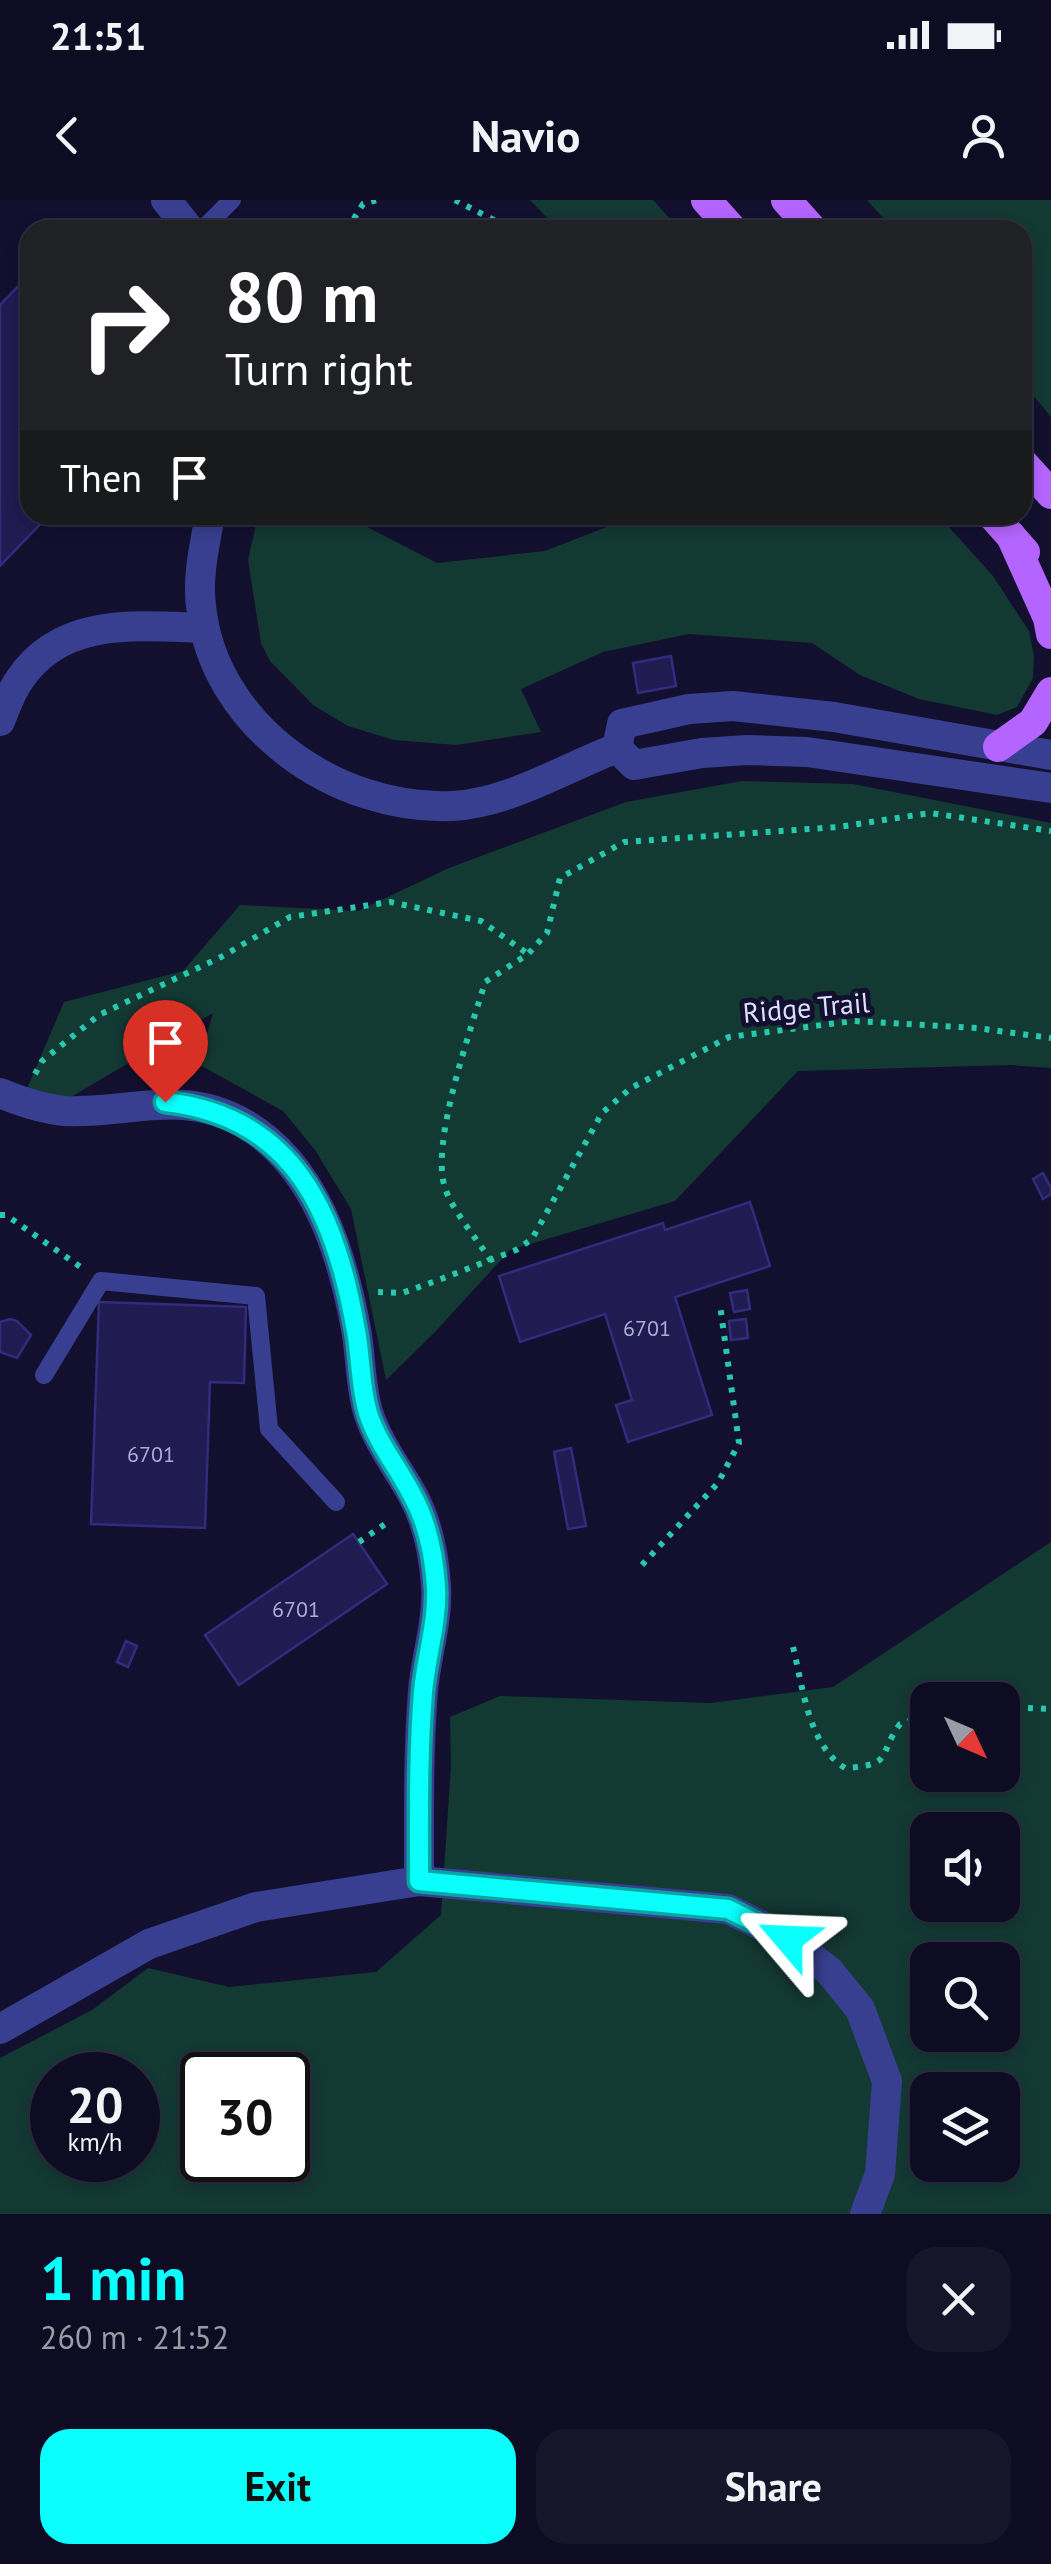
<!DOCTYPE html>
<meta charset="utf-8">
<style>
:root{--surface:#0e0c22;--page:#17152a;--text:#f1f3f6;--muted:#9b9ba5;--line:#2e2c40;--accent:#0afffc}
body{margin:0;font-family:"PT Sans",sans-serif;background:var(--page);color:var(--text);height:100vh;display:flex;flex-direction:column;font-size:38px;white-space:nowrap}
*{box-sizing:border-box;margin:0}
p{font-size:32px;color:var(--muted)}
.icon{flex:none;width:55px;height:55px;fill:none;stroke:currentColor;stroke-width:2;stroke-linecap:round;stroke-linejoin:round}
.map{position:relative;height:2014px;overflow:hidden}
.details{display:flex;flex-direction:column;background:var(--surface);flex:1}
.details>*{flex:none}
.guide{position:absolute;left:20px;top:20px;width:1012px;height:305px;border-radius:30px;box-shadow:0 5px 15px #0003,0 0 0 2px var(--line);background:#202124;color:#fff;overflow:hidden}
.needle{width:65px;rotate:134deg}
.controls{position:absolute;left:910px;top:1482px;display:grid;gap:20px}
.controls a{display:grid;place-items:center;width:110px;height:110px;border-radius:20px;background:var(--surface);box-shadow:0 5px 15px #0003,0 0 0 2px var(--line);font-size:50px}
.speed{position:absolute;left:30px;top:1852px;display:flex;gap:20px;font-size:50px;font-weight:700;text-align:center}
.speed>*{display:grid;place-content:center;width:130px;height:130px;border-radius:50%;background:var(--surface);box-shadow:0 5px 15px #0003,0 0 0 2px var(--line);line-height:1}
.speed small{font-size:25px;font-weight:400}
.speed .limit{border:5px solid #111;border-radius:15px;background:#fff;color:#111}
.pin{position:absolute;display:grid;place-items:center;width:85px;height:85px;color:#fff;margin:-102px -42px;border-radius:50% 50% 50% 0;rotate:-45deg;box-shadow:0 0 10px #0007}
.pin .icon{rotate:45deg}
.me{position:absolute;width:110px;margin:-55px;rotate:296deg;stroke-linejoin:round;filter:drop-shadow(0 0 8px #0008)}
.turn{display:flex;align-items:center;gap:35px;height:210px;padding:0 40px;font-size:45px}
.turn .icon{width:130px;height:130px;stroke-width:2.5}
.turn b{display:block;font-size:70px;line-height:85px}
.then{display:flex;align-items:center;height:95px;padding:0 40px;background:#0003;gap:20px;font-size:38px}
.round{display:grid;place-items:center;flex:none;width:105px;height:105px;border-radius:30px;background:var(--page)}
.head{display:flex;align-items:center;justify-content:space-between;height:170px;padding:0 40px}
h1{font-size:60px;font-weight:600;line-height:75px;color:var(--accent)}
.button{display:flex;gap:20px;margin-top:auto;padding:20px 40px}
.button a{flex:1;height:115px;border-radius:30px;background:var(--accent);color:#111;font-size:40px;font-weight:600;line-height:115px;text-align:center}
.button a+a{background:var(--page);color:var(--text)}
.status{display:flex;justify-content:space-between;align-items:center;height:70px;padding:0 50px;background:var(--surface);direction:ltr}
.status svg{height:28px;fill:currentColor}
header{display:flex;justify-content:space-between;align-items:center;height:130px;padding:0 40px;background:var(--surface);font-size:45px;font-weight:600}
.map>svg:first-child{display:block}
</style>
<div class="status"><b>21:51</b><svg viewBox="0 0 49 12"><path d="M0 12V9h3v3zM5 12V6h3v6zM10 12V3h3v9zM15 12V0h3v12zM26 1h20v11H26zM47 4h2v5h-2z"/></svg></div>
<header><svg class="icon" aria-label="back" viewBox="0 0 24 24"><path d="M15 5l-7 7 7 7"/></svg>Navio<svg class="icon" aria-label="person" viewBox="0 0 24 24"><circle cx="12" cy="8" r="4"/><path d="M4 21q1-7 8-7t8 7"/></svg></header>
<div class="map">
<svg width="1051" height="2014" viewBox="0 0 1051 2014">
<rect width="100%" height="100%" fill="#12102e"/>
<g fill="#133933" fill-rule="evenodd">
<polygon points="530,0 653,0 680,30 559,30"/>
<polygon points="867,0 1051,0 1051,217 1023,183 1022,30 894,30"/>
<polygon points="258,315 344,315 437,363 545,351 637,315 938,315 993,376 1029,431 1034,456 1033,478 1017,507 997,515 919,499 860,475 812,443 689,434 603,452 521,489 541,532 456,545 394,540 348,526 313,505 270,461 261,443 248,360"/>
<polygon points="742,581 853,584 1051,623 1051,868 1011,865 798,871 675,1001 510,1050 435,1132 386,1180 351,1009 315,950 283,911 198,864 213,813 66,900 26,891 64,802 183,771 240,705 358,711 449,668 626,602"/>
<path d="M1051,1342v672h-1051v-156l92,-48 56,-42 81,19 147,-15 65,-57 10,-149 -1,-49 50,-21 211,7 122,-16zM928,1500h74v75h-74zM928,1630h74v75h-74zM928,1760h74v75h-74zM52,1875h86v85h-86zM202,1875h86v85h-86zM928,1890h74v75h-74z"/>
</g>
<g fill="#201b51" stroke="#332b7e" stroke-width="2.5">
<polygon points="30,74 30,315 49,315 0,366 0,105"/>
<polygon points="671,456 676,486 638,493 633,463"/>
<polygon points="1043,973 1051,988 1051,994 1043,999 1033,979"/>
<polygon points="750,1002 770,1066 675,1097 712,1215 628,1242 616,1205 632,1200 605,1114 520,1142 499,1076 663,1023 665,1030"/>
<polygon points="747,1090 750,1109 734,1112 730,1093"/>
<polygon points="99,1102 246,1107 244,1183 210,1182 205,1328 91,1324"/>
<polygon points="10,1119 17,1121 31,1135 17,1158 0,1152 0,1122"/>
<polygon points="746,1119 748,1138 731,1140 729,1121"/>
<polygon points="571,1248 586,1326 568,1329 554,1252"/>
<polygon points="353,1334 387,1384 239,1485 205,1435"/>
<polygon points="126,1441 137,1446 128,1467 117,1462"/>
</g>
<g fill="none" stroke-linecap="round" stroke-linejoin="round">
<g stroke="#28c8ad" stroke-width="6" stroke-dasharray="5 8" stroke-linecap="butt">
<polyline points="455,0 513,30"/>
<polyline points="347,30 363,4 377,0"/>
<polyline points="35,874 42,861 99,815 221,757 290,717 390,702 481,721 528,754"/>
<polyline points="0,1015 6,1015 82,1068"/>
<path d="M491,1061c-13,-21 -39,-51 -46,-73 -15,-46 26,-158 40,-206l43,-28 19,-21 13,-55 64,-36 214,-15 92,-14 121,18"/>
<polyline points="378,1092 402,1093 436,1081 516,1050 532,1039 602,913 631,888 729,837 853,821 977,828 1051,838"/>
<polyline points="359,1342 391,1320"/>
<polyline points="642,1365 718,1283 739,1243 720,1105"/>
<path d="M793,1447c10,40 15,98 52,121 50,-3 32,-13 55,-44l28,-9"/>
<polyline points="1002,1507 1051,1509"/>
</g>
<g stroke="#383f90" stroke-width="18">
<polyline points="202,30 232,0"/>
<polyline points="44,1175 101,1081 256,1096 269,1229 336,1302"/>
</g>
<g stroke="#383f90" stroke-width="30">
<polyline points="166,0 190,30"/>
<path d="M210,315c-5,29 -13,61 -9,91 12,119 135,205 251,200 57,-3 113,-38 165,-58"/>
<path d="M0,521c6,-14 11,-30 20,-42 42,-63 119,-53 184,-51"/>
<polyline points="617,548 622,524 689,509 733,506 834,517 1051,555"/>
<polyline points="617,548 634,565 702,553 747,550 807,552 1051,588"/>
<path d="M0,893c22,9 42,16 65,18 64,3 117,-23 178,12 72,41 99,130 113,206 5,27 4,56 12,83 9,29 28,54 43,80 16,28 23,62 25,94 2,36 -10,70 -13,105 -5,63 -4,127 -4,190"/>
<polyline points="0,1829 149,1744 256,1707 419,1681 728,1709 789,1739 830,1772 860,1809 887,1881 880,1974 865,2014"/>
</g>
<g stroke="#b465ff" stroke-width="30">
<polyline points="706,0 733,30"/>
<polyline points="786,0 813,30"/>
<polyline points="1022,262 1051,294"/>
<polyline points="992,315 1025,352"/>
<polyline points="1011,336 1048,418 1051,434"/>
<polyline points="998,547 1033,522 1051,492"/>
</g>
</g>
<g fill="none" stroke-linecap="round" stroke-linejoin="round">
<g stroke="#06a6a4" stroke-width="25">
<path id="route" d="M165,902c130,14 171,113 191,229 5,27 4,55 12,82 9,29 29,53 43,80 16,28 23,62 25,94 2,35 -10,70 -13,105 -5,63 -4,126 -4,189l309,28 60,30"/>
</g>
<use href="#route" stroke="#0afffc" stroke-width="18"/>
</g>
<g text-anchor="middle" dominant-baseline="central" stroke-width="10" stroke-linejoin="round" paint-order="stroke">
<g font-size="22" fill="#aeadd4">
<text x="647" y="1128">6701</text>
<text x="151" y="1254">6701</text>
<text x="296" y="1409">6701</text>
</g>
<g font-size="28" fill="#dedeff" stroke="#12102e">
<text transform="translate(806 807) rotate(-5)">Ridge Trail</text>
</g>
</g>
</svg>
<div class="controls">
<a><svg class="needle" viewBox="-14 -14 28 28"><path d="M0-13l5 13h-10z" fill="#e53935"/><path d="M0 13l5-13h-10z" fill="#9b9ba5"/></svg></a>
<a><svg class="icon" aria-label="sound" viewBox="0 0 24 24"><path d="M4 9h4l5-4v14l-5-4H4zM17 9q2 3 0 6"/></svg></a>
<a><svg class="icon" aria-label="search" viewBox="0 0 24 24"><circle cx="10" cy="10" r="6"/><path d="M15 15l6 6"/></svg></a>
<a><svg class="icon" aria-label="layers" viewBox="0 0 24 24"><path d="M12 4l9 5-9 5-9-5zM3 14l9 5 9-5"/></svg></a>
</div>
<div class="speed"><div>20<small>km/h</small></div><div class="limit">30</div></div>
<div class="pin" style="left:165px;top:902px;background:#d93025"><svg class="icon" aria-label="arrive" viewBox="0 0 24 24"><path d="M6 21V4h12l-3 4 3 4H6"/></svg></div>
<svg class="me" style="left:788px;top:1739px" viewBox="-20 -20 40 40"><path d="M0-17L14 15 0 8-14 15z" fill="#0afffc" stroke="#fff" stroke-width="4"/></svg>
<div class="guide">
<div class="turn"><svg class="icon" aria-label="right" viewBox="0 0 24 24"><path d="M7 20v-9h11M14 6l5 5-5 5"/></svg><div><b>80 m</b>Turn right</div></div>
<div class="then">Then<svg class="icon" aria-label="arrive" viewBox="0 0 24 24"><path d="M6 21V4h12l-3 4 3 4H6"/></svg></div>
</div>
</div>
<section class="details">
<div class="head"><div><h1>1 min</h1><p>260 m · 21:52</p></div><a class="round"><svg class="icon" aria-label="close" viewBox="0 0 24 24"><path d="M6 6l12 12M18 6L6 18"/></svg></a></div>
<div class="button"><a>Exit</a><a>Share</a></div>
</section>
